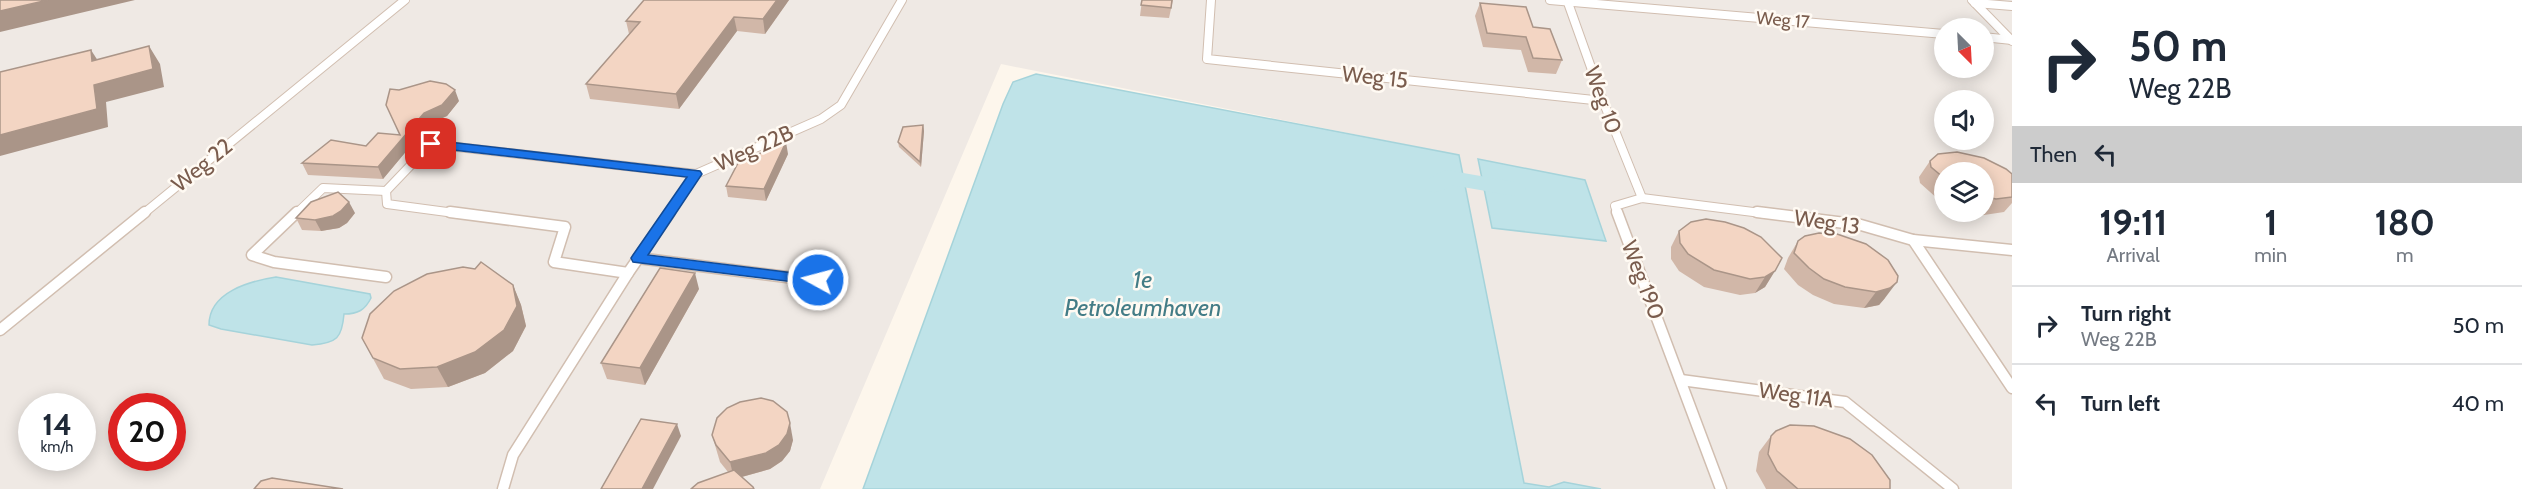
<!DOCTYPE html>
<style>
:root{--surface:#fff;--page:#f6f6f7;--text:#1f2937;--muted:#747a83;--line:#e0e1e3}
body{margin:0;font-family:Cabin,sans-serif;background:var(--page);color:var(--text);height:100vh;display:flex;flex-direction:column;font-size:22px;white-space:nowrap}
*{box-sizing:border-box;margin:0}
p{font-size:20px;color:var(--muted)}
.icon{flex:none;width:33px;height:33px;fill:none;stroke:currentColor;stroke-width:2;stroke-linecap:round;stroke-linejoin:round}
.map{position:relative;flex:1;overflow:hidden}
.panel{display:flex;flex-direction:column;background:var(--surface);width:510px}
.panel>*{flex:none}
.top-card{background:#fff;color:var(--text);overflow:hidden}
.needle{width:39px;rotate:156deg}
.tools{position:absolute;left:1934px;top:18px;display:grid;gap:12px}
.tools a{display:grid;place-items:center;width:60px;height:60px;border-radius:50%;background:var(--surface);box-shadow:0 3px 15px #0003;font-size:30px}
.speed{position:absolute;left:18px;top:393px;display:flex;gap:12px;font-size:30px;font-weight:700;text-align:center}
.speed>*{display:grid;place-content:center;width:78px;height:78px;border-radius:50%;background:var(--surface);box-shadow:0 3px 15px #0003;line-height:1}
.speed small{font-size:15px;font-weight:400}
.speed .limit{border:9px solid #d22;background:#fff;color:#111}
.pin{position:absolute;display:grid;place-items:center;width:51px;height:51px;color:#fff;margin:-26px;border-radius:12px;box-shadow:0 3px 9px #0006}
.me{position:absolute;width:66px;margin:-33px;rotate:277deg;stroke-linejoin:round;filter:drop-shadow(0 0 4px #0008)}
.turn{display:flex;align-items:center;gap:21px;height:126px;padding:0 18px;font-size:27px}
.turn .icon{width:78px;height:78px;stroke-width:2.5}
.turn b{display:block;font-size:42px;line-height:51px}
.then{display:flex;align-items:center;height:57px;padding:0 18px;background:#0003;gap:12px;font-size:22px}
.eta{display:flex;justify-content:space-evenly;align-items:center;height:102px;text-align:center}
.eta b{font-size:36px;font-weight:700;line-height:42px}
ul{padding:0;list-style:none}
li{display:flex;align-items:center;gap:18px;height:78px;padding:0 18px;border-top:2px solid var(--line)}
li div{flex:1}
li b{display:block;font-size:22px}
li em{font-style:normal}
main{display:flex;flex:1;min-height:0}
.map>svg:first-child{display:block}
</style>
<main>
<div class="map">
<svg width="2012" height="489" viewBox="0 0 2012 489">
<rect width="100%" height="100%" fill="#fdf6ec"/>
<path fill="#efe9e4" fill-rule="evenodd" d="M0,0h2012v489h-411l-37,-7 -15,5 -25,-3 -65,-329 -458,-91 -181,425h-820zM1944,28h39v40h-39zM1944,100h39v40h-39zM1944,172h39v40h-39zM32,406h50v52h-50zM122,406h50v52h-50z"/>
<g fill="#bfe3e8" stroke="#a5d3da" stroke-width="1.5">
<polygon points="1036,74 1459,155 1524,483 1549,487 1564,482 1601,489 863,489 1003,104 1013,82"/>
<polygon points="1478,159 1585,180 1606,241 1492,228"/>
<path d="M276,277l94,17 1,4c-6,12 -13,16 -27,16 -2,24 -7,29 -32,31l-91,-16 -12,-4c0,-33 41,-44 67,-48z"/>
</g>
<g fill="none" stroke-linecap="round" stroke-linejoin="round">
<path fill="#bfe3e8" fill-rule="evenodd" d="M1446,170l69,12 8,2 3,5 -3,5 -8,2 -64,-11c-9,6 -14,9 -24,6l-3,-5c5,-8 12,-13 22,-16z"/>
<g stroke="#d1beb0" stroke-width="10">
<g id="lane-far1">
<polyline points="1211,0 1207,59 1603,101"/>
<polyline points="1550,0 1944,34"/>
<polyline points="1567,0 1603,101 1642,198"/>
<polyline points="1972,0 2012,41"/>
<polyline points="1975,3 2012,6"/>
<polyline points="1983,37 2012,40"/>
<polyline points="386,191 387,204 462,214"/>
<polyline points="143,214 405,0"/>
<polyline points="296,214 323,188 386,191 431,144 696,174"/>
<polyline points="669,214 696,174 821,119 841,105 902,0"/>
<polyline points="1618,214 1615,206 1642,198 1769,214"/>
</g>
</g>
<g stroke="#d1beb0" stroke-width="13">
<g id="lane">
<polyline points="297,212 252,255 274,262 386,277"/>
<polyline points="450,212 565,227 554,262 628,273"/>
<polyline points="1617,212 1721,489"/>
<polyline points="1757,212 1861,225 1913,240 2012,250"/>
<polyline points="1913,240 2012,388"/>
<polyline points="638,258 818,281"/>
<polyline points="0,330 145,212"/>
<polyline points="1681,380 1845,402 1953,489"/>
<polyline points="503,489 513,455 628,273 670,212"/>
</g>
</g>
<use href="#lane-far1" stroke="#fff" stroke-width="8"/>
<use href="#lane" stroke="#fff" stroke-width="10"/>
</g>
<g fill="#d1b7a8">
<polygon points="644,0 789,0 765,34 737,31 679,109 590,99 586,84 629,34 626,21"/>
<polygon points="1142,0 1173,0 1169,18 1140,16"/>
<polygon points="1480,3 1533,27 1562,60 1556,74 1528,72 1521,50 1483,47 1475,16"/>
<polygon points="459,101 447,116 429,124 383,179 308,175 302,163 366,146 400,135"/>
<polygon points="923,125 924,131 921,167 899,147 898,142"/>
<polygon points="788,154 766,201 728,197 726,186"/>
<polygon points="1930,161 2012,174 2012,203 2004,212 1984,215 1967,212 1983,212 1983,172 1944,172 1944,202 1939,200 1920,183 1919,177"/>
<polygon points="355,213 347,223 339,228 321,231 302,230 296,218"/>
<polygon points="1679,231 1782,258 1765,287 1755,293 1740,295 1704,287 1679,271 1671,259 1671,247"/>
<polygon points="1798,241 1885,298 1879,305 1864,308 1834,304 1813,295 1798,285 1784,269 1788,258"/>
<polygon points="513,285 521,305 526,326 513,351 485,373 448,387 411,389 384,379 362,338"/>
<polygon points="699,289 645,385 607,379 601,363"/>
<polygon points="712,435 793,440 790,451 782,461 770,469 742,477 728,472 720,462"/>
<polygon points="1771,436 1890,489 1766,489 1765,487 1756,471 1759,452"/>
</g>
<g fill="#aa9588">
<polygon points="48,0 135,0 0,32 0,11"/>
<polygon points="777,0 789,0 765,34 763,19"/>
<polygon points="734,17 737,31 679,109 676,94"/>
<polygon points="149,46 160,64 164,87 106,102 108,127 0,156 0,135 94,85"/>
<polygon points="91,50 102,67 92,61"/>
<polygon points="455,90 459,101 447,116 429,124 383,179 378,167 424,113"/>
<polygon points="923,125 924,131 921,167 920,162"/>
<polygon points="786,142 788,154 766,201 764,189"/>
<polygon points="349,202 355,213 347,223 339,228 321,231 315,220"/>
<polygon points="1775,271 1765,287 1755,293 1765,277"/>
<polygon points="695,273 699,289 645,385 640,368"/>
<polygon points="1897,282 1885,298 1879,305 1864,308 1876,292"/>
<polygon points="513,285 521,305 526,326 513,351 485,373 448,387 437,367"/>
<polygon points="790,423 793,440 790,451 782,461 770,469 734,479 730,462"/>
<polygon points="677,424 681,436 653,489 642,489"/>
</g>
<g fill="#f3d5c3" stroke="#aa9588" stroke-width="1.5">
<polygon points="0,0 48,0 0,11"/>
<polygon points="644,0 777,0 763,19 734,17 676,94 586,84 640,22 626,21"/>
<polygon points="1142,0 1172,0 1171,8 1141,5"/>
<polygon points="1480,3 1526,7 1533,27 1550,29 1562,60 1533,58 1526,37 1487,33"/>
<polygon points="149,46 153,69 94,85 97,109 0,135 0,72 91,50 92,61"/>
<polygon points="430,81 446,84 455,90 442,105 424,113 378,167 302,163 331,140 366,146 378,133 400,135 386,105 390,89 399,90"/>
<polygon points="923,125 920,162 898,142 903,127"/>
<polygon points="786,142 764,189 726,186 738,163"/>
<polygon points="1957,152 1984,158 2006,169 2012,174 2012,197 1996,199 1983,196 1983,172 1944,172 1944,178 1931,167 1930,161 1938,154"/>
<polygon points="338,192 349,202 341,211 333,216 315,220 296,218 311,202"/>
<polygon points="1706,219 1725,222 1744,228 1761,237 1782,258 1775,271 1765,277 1750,279 1714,270 1688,254 1680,243 1679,231 1691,222"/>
<polygon points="1819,233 1837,234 1866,244 1888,260 1898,276 1897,282 1890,288 1876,292 1845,287 1824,279 1809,268 1794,253 1798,241 1805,236"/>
<polygon points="481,262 513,285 517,306 504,330 475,352 437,367 400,369 373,358 362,338 370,314 394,291 427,274 463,267 475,269"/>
<polygon points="660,268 695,273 640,368 601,363"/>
<polygon points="761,398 773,401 787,412 790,423 787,434 779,445 766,453 730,462 716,445 712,435 717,418 727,408 740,402"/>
<polygon points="641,419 677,424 642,489 601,489"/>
<polygon points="1790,425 1814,426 1850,439 1872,455 1890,480 1890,489 1798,489 1777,471 1768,454 1771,436 1776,431"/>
<polygon points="734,470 753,487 754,489 691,489 698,483"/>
<polygon points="272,478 343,489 254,489 261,481"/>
</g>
<polygon fill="#1a73e8" stroke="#114b97" stroke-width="1.5" points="431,140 700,171 702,174 648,255 818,276 825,280 818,285 633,262 631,258 633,255 687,177 427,147 425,144"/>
<g text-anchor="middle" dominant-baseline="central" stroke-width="5" stroke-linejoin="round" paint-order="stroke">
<g font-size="18" fill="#7a5c4d" stroke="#fffaf3">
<text transform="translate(1783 20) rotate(5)">Weg 17</text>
</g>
<g font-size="22" fill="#7a5c4d" stroke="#fffaf3">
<text transform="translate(1375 77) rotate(6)">Weg 15</text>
<text transform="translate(1603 100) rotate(70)">Weg 10</text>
<text transform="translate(754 148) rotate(-24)">Weg 22B</text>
<text transform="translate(202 165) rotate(-39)">Weg 22</text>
<text transform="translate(1827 222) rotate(8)">Weg 13</text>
<text transform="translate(1643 280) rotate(69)">Weg 190</text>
<text transform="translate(1796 395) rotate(8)">Weg 11A</text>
</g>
<g font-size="24" font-style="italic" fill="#437c86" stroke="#fffaf3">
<text x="1143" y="279">1e<tspan x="1143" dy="28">Petroleumhaven</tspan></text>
</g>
</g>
</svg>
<div class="tools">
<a><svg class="needle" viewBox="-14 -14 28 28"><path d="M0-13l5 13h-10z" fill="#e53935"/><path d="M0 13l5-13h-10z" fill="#747a83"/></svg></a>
<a><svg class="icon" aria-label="sound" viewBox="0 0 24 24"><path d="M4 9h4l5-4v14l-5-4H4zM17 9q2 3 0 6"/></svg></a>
<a><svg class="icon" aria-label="layers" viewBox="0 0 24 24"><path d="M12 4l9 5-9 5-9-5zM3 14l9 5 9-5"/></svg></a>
</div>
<div class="speed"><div>14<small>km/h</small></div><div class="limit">20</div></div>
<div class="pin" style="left:431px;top:144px;background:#d93025"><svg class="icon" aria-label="arrive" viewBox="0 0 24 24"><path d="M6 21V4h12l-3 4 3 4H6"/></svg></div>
<svg class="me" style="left:818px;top:280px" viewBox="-20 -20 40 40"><circle r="17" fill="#1a73e8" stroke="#fff" stroke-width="3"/><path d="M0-11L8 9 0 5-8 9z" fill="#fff"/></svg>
</div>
<section class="panel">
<div class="top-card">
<div class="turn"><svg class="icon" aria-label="right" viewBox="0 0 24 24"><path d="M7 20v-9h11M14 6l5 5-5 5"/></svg><div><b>50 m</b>Weg 22B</div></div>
<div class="then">Then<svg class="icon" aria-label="left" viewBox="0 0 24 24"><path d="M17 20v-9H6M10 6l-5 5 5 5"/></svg></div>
</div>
<div class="eta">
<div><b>19:11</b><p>Arrival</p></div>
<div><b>1</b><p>min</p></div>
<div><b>180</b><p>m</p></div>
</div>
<ul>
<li><svg class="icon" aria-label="right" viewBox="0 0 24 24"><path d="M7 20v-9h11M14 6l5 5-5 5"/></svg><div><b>Turn right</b><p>Weg 22B</p></div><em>50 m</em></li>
<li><svg class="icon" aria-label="left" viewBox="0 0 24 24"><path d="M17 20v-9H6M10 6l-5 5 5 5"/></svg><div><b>Turn left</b></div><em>40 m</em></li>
</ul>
</section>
</main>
